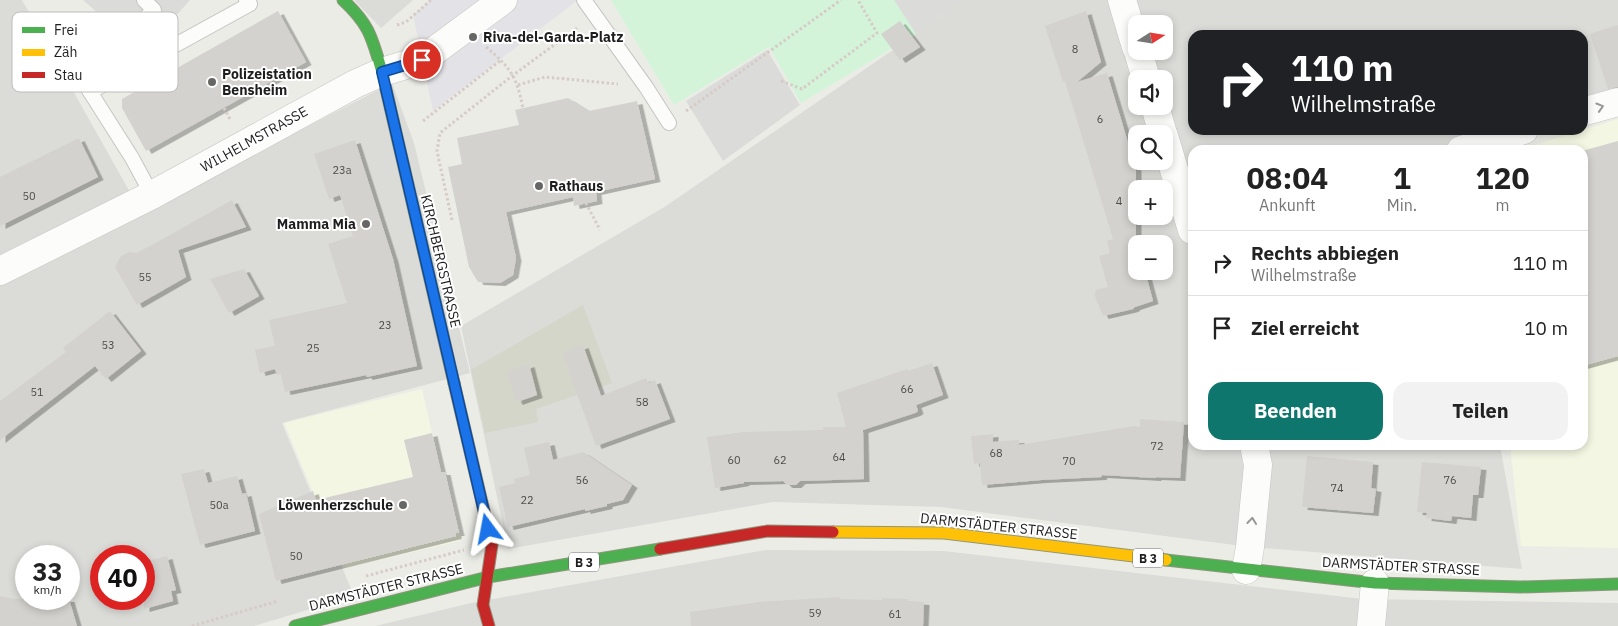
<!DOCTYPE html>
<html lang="de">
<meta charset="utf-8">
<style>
:root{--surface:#fff;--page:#f2f2f2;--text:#222;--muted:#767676;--line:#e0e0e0;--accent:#0f766e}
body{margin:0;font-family:"IBM Plex Sans",sans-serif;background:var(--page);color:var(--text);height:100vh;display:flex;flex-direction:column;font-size:19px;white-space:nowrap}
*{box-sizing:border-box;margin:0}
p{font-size:16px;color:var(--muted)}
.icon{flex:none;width:28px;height:28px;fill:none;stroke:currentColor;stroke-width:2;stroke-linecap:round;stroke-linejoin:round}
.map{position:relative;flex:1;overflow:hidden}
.side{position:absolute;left:1188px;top:145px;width:400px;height:305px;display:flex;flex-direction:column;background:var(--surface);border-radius:15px;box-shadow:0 2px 8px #0003}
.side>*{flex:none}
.hud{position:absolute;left:1188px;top:30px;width:400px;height:105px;border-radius:15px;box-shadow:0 2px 8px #0003;background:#202124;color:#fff;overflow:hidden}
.needle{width:32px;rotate:78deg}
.buttons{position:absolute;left:1128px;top:15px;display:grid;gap:10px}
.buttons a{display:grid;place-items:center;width:45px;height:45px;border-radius:10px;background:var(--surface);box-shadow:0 2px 8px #0003;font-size:25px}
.speed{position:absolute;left:15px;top:545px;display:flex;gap:10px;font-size:25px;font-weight:700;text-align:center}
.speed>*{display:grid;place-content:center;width:65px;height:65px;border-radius:50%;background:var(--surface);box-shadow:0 2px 8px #0003;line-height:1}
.speed small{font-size:12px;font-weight:400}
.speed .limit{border:8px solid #d22;background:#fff;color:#111}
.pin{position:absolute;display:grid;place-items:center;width:42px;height:42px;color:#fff;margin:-21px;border:2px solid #fff;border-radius:50%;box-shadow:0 1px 5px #0007}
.me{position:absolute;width:55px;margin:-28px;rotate:347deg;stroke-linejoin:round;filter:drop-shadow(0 0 4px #0008)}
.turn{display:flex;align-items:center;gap:18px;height:105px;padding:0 20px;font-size:22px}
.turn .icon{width:65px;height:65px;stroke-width:2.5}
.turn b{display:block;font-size:35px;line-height:42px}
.eta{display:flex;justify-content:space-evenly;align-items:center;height:85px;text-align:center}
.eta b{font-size:30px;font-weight:700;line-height:35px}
.primary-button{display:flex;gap:10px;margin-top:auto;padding:10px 20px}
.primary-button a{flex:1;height:58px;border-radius:15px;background:var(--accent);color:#fff;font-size:20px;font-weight:700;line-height:58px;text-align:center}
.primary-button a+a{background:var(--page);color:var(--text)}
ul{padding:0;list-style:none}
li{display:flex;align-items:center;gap:15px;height:65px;padding:0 20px;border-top:1px solid var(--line)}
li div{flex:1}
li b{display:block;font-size:19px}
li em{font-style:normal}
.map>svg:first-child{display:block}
</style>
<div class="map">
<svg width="1618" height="626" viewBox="0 0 1618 626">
<defs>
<filter id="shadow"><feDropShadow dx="5.5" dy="3" stdDeviation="0" flood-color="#0004"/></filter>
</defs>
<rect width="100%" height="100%" fill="#ecece7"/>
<g fill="#dbdbd8" fill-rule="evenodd">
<path d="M0,0h22l118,210 -115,61 367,-188 22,60 56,230 -188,50 72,173 -100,30h-254zM26,556h43v43h-43zM101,556h43v43h-43z"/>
<polygon points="354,0 413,0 381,28"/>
<path d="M961,0h657v103l-35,11 -1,-79h-390v95h338l-64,20h-274v295h308l22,124 -272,-22 -309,-40 -168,-5 -265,47 -47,-223 205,-120 250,-172zM1136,24h28v27h-28zM1136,79h28v27h-28zM1136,134h28v27h-28zM1136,189h28v27h-28zM1136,244h28v27h-28z"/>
<polygon points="766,550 944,551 1363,599 1618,603 1618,626 375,626 471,603"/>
</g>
<g fill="#f3f6e2">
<polygon points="1618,119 1618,548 1521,546 1510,445 1582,445 1582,150 1519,150"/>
<polygon points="422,389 441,472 445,472 461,538 459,541 345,568 284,423"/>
</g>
<polygon fill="#d4d6c9" points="583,305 612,383 536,409 538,422 485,433 471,370"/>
<polygon fill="#d4f4da" points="611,0 897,0 916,34 801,103 769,47 674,105"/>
<g fill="#dbdbd9">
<polygon points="83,0 190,0 143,53"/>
<polygon points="894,0 961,0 916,34"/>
<polygon points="767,50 800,105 723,161 686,101"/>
</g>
<polygon fill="#e3e2e6" points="431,0 578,0 433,111 413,15"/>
<g fill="#d3d2ce" filter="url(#shadow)">
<polygon points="278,11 306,62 146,151 122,108 122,99"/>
<polygon points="1086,11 1101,62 1077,82 1107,73 1136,169 1136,271 1145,271 1153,301 1135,307 1133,309 1103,316 1094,294 1096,293 1095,290 1108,287 1099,256 1110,253 1107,241 1113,239 1065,81 1063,82 1045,26"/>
<polygon points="900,21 920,47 900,60 881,34"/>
<polygon points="1618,25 1618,87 1608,89 1590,34"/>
<polygon points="568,98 589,111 637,101 655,179 596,192 597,201 574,206 573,197 506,212 516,258 513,275 500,283 478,282 469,267 448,167 462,164 457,138 519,125 515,110"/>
<polygon points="79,138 98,177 0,226 0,177"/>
<polygon points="355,140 393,259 417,366 367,377 366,375 285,392 281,374 277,375 275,369 260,373 255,350 275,346 269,320 347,303 328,244 353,236 340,195 329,199 314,154"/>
<polygon points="1618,141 1618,356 1582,366 1582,151"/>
<polygon points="232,200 246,227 178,250 186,277 137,305 115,267 120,257 129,252 136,253 152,245"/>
<polygon points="244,269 259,296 229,313 210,279"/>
<polygon points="110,311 141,351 106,379 95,366 0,440 0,401 66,352 63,348"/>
<polygon points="583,345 601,396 646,378 648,383 655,380 670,419 596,446 562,353"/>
<polygon points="932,363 943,395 916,405 918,411 915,413 863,430 864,479 800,481 796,485 787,485 783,481 744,482 744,483 715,488 707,437 743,432 823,430 823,427 846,427 837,393 907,369 908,371"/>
<polygon points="529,364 537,395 517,402 506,372"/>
<polygon points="1140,419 1184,422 1180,478 1156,477 1156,478 1102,475 1101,477 1041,480 982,485 980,463 974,464 971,436 993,434 993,442 1019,440 1019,445 1134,426 1140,427"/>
<polygon points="432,433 441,472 445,472 449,490 459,533 456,533 456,536 276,581 259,514 313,491 316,500 413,477 404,440"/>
<polygon points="549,442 553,460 583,452 632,485 623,500 607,504 607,506 585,511 585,509 508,527 499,487 515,483 514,479 530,475 524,448"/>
<polygon points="1307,456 1373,462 1371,488 1376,489 1373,513 1302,507"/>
<polygon points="1422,462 1481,467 1478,495 1473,495 1471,518 1452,516 1451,521 1426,518 1427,513 1417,512"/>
<polygon points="204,469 208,483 237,476 242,494 246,493 255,531 200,545 181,474"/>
<polygon points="167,556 176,590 171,591 173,601 144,609 144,562"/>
<polygon points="0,596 16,599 69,599 77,626 0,626"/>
<polygon points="840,597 840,599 882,600 882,598 909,599 908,601 924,602 923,626 691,626 690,612 759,602"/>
</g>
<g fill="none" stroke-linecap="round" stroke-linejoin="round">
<g stroke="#c5c5c3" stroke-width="16">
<g id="lane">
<polyline points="144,0 154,10 80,76 132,158 152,195"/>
<polyline points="584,0 646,87 669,123"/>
<polyline points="90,92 250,4 246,0"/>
</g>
</g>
<g stroke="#c5c5c3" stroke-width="29">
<g id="street">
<polyline points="1122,0 1136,47"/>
<polyline points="1138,51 1146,79"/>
<polyline points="1155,106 1163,134"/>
<polyline points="1582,112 1618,102"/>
<polyline points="1164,136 1192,230"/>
<polyline points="1461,150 1524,130"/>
<polyline points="0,271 152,195 355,84 382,72 422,60 503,0"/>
<polyline points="1246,570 1250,547 1258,465 1254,445"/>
<polyline points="1371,626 1375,583"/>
</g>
</g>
<g stroke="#90977e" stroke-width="13">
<g id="fast">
<path d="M343,0c27,25 29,38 39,72l72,311"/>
<polyline points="1166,560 1375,583 1521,587 1618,584"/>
<polyline points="295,626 488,577 660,549"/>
</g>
</g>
<g stroke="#90977e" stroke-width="13">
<polyline id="slow" points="833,532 944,533 1166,560"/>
</g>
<g stroke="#90977e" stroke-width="13">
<g id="jam">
<polyline points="454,383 492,545 483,605 489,626"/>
<polyline points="660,549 768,531 833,532"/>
</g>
</g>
<g stroke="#d6cbc7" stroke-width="3" stroke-dasharray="2.5 2.5" stroke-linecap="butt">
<polyline points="397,25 406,22 431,0"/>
<path d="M486,47c25,21 31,30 37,62"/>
<polyline points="781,81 802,89 877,33 858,0"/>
<polyline points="518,85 545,77 618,84"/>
<polyline points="224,108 231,121"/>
<polyline points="686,111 841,0"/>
<polyline points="423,121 501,60"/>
<polyline points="586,203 600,230"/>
<polyline points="452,220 437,151 440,133 512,76 577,28"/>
<polyline points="366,576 464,550"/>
<polyline points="192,626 278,601"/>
</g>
<use href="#lane" stroke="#fcfcfb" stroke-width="14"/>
<use href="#street" stroke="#fcfcfb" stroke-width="28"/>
<use href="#fast" stroke="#4caf50" stroke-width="11"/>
<use href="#slow" stroke="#ffc107" stroke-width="11"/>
<use href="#jam" stroke="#c62828" stroke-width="11"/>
</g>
<defs><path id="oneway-chevron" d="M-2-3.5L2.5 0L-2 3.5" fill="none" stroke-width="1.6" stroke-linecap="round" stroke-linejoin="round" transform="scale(1.25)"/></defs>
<g stroke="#989898">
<use href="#oneway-chevron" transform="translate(1600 107) rotate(-17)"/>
<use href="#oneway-chevron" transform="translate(1252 521) rotate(-84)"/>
</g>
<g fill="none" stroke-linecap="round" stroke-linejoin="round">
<g stroke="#114b97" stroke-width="12">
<polyline id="route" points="422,60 382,72 488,529"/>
</g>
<use href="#route" stroke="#1a73e8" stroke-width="9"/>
</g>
<g fill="#666664" stroke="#fff" stroke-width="2">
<circle cx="473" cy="37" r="5"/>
<circle cx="212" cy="82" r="5"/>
<circle cx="539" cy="186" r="5"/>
<circle cx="366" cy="224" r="5"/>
<circle cx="403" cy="505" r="5"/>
</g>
<g text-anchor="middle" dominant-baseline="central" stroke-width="4" stroke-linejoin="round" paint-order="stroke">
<g font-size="11" fill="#4b4b4a">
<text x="1075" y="49">8</text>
<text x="1100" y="119">6</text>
<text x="342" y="170">23a</text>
<text x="29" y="196">50</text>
<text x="1119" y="201">4</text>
<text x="145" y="277">55</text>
<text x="385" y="325">23</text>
<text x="108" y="345">53</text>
<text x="313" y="348">25</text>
<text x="907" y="389">66</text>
<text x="37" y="392">51</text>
<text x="642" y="402">58</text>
<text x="1157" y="446">72</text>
<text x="996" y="453">68</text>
<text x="839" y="457">64</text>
<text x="734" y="460">60</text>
<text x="780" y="460">62</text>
<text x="1069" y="461">70</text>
<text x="582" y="480">56</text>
<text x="1450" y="480">76</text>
<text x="1337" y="488">74</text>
<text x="527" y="500">22</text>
<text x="219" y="505">50a</text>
<text x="296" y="556">50</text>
<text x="815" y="613">59</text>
<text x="895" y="614">61</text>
</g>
<g fill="#fff" stroke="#626262" stroke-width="1">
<rect x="1133" y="548.5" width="30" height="19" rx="4"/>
<rect x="569" y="552.5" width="30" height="19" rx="4"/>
</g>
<g font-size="12" font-weight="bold" fill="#1e1e1e">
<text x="1148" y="558">B 3</text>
<text x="584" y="562">B 3</text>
</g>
<g font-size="14" font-weight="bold" fill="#1e1e1e" stroke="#fff" text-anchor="start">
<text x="483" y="37">Riva-del-Garda-Platz</text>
<text x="222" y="74">Polizeistation<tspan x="222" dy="16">Bensheim</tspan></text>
<text x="549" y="186">Rathaus</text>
<text x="356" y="224" text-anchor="end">Mamma Mia</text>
<text x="393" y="505" text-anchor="end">Löwenherzschule</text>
</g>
<g font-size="14" fill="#1e1e1e" stroke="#fff">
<text transform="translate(254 139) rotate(-29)">WILHELMSTRASSE</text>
<text transform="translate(441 261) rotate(77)">KIRCHBERGSTRASSE</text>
<text transform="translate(999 526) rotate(6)">DARMSTÄDTER STRASSE</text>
<text transform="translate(1401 566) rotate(3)">DARMSTÄDTER STRASSE</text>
<text transform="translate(386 587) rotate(-14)">DARMSTÄDTER STRASSE</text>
</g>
</g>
<rect x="12" y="12" width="166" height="80" rx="8" fill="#fff" stroke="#bcbcbc" stroke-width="1"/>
<rect x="22" y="27" width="23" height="6" fill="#4caf50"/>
<rect x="22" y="49" width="23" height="7" fill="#ffc107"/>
<rect x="22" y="72" width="23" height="6" fill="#c62828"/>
<g font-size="14" fill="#1e1e1e">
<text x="54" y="35">Frei</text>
<text x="54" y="57">Zäh</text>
<text x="54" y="80">Stau</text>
</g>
</svg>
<div class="buttons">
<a><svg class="needle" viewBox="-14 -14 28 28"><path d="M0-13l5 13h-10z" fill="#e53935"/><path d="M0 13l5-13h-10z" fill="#767676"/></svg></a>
<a><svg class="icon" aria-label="sound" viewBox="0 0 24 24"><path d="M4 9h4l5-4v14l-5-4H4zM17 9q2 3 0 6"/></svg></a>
<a><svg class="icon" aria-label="search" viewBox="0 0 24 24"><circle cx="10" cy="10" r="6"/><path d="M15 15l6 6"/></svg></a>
<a>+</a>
<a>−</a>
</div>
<div class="speed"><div>33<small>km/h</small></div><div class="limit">40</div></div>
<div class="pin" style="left:422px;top:60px;background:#d93025"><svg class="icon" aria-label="arrive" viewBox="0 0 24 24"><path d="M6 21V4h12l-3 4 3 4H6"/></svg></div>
<svg class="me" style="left:488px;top:529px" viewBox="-20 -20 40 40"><path d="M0-17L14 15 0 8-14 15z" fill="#1a73e8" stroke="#fff" stroke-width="4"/></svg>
<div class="hud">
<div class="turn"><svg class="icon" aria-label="right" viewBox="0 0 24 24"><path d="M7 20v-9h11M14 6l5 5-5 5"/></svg><div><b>110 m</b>Wilhelmstraße</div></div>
</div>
<section class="side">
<div class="eta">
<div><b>08:04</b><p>Ankunft</p></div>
<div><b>1</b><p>Min.</p></div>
<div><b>120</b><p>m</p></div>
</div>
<ul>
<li><svg class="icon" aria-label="right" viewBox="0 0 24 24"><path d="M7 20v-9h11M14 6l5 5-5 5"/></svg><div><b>Rechts abbiegen</b><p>Wilhelmstraße</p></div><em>110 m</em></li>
<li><svg class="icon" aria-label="arrive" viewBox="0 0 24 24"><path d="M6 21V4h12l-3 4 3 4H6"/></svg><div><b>Ziel erreicht</b></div><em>10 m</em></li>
</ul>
<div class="primary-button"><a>Beenden</a><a>Teilen</a></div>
</section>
</div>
